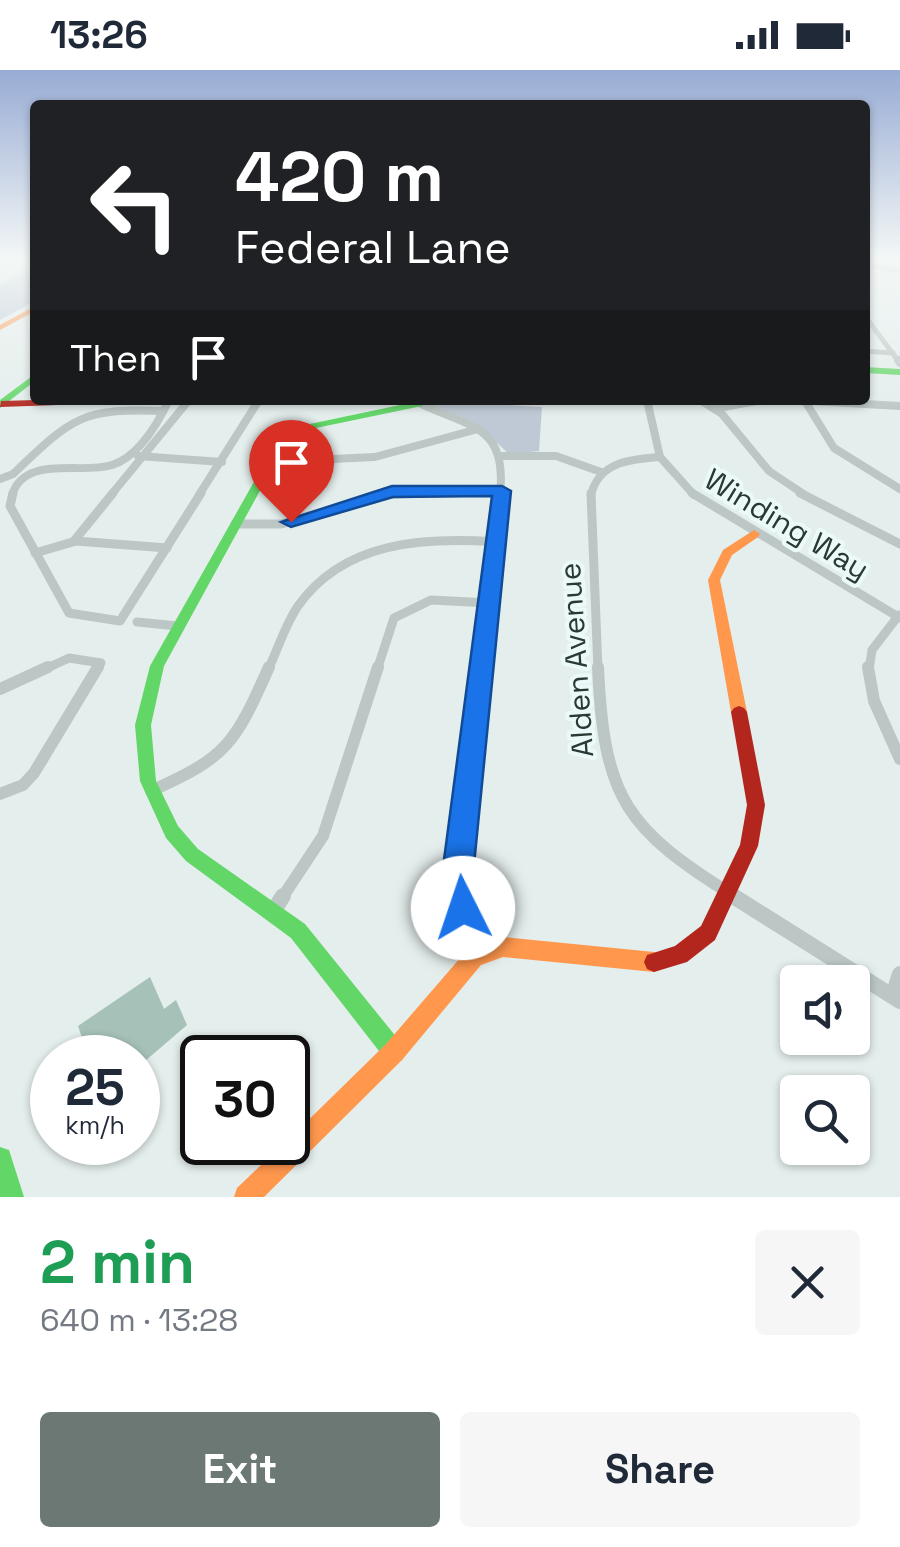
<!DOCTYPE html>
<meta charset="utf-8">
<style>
:root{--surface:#fff;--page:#f6f6f7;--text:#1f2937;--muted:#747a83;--accent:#6b7874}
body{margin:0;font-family:"Space Grotesk",sans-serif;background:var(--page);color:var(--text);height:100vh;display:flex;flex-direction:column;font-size:38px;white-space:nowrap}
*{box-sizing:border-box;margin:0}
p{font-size:32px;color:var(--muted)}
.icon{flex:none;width:55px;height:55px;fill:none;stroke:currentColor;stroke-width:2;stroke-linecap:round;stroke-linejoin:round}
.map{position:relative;height:1127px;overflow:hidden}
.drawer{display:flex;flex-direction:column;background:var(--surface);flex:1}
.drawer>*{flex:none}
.hud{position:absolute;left:30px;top:30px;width:840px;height:305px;border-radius:10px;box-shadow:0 2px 8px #0004;background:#202124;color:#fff;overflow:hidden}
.fabs{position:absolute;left:780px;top:895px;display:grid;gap:20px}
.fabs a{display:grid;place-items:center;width:90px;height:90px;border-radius:10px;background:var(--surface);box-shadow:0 2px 8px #0004;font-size:50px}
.speed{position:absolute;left:30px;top:965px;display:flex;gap:20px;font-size:50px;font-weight:700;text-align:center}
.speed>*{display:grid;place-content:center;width:130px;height:130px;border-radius:50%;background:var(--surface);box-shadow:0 2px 8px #0004;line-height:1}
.speed small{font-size:25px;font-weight:400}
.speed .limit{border:5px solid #111;border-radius:15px;background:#fff;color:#111}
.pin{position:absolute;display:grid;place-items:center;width:85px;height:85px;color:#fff;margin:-102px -42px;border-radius:50% 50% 50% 0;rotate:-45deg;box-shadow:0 0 10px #0007}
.pin .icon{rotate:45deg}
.me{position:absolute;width:110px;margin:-55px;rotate:356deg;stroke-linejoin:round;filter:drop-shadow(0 0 8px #0008)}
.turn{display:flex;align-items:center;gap:35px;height:210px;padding:0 40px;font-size:45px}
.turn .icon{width:130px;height:130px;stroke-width:2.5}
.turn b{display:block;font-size:70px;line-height:85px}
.then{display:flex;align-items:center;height:95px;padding:0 40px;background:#0003;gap:20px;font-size:38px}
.round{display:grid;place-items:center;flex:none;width:105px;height:105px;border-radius:10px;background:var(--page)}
.summary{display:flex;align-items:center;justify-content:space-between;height:170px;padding:0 40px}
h1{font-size:60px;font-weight:600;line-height:75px;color:#1e9e55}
.action{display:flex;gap:20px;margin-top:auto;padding:20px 40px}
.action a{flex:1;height:115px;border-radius:10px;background:var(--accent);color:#fff;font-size:40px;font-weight:600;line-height:115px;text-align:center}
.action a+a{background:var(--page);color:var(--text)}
.status{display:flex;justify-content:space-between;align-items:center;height:70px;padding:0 50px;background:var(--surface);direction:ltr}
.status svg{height:28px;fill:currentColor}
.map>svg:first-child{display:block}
</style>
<div class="status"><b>13:26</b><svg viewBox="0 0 49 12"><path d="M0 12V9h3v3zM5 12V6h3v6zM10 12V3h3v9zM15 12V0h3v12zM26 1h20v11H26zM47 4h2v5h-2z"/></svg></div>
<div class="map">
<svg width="900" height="1127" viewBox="0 0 900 1127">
<rect width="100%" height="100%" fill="#e4eeec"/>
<g fill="#bec9d5">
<polygon points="35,196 35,231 0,250 0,215"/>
<polygon points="421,330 542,337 539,381 509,384 475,353"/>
</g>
<polygon fill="#a6c1b7" points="150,907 164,939 176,930 187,955 138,997 138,988 89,988 78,956"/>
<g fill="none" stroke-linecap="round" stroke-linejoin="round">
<g stroke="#bcc7c5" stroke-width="5">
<polyline points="865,195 900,201"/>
<polyline points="865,246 899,292"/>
<polyline points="865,281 893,283"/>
</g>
<g stroke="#bcc7c5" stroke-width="8">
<polyline points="898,290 900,293"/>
<path d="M413,330c53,28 95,21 87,95"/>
<polyline points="647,330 660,387 694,425"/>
<polyline points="700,330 722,344 769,401 805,425"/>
<polyline points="794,330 900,336"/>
<polyline points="805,331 834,378 900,419"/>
<polyline points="718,338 762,330"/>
<polyline points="138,386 222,392"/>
<polyline points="501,386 556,386 601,402"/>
<polyline points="269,392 375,387 478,359"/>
<path d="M0,409l13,-5c59,-56 67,-66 150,-63"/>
<path d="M12,425c13,-41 69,-20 100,-30 26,-8 46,-42 57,-65"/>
<polyline points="111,425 189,330"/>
<polyline points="199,425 259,330"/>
<polyline points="381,425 502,421"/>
<path d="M591,425c8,-33 39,-36 69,-38"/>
</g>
<g stroke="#bcc7c5" stroke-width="9">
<polyline points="13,423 10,436 69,543 120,551 201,423"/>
<polyline points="591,423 598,600"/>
<polyline points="692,423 900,548"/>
<polyline points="800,423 900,474"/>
<polyline points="235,454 281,454 389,423"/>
<polyline points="74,471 113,423"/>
<polyline points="35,483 76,471 167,478"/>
<polyline points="137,552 178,556"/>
<polyline points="43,600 69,588 101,593 97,600"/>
<path d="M268,600c10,-21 17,-45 30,-64 46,-65 126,-69 198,-64"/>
<polyline points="377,600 394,548 431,530 489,533"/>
<polyline points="480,600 500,423"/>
<polyline points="869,600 872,580 899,545"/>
</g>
<g stroke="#bcc7c5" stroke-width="12">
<path d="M598,597c6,133 28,162 139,231"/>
<polyline points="868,597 874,631 900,689"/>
<polyline points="0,619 48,597"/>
<path d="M151,721c77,-34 84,-48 118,-124"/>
<polyline points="0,724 23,715 34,703 98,597"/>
<polyline points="282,828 323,766 378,597"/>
<polyline points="461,828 457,805 480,597"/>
</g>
<g stroke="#bcc7c5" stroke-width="16">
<polyline points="461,826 481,883"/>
<polyline points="733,826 900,931"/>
<polyline points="274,840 283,826"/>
<polyline points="893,926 900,904"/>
</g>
<g fill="#63d668" fill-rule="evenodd">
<polygon points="865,297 900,299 900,305 865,303"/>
<polygon points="35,304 35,311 0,338 0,330"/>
<polygon points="419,331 424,334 422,336 311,359 285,375 164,596 151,655 156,711 178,756 198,779 305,854 402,974 405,982 402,990 394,993 386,990 291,868 186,791 166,768 140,711 135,655 150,596 277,371 305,355"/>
<polygon points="0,1077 9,1080 24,1127 0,1127"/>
</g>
<g fill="#ff974d" fill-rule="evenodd">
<polygon points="35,236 35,241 0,260 0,255"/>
<polygon points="754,460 760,464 758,467 732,485 720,510 747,642 744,646 739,648 734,646 731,642 708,510 723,480"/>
<polygon points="503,867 654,882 661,885 664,892 661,899 654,902 503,887 481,895 402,990 264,1127 234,1127 237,1118 285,1072 288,1072 288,1070 386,974 467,880"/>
</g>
<g fill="#b3261e" fill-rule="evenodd">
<polygon points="36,330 120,330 115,333 0,337 1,331"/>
<polygon points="739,636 744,638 747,642 765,735 758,776 715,870 687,892 654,902 647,899 644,892 647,885 675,876 701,856 740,775 747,735 731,642 734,638"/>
</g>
<polyline stroke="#a6b0ad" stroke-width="2.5" stroke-dasharray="1 4" stroke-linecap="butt" points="0,213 35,193"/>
</g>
<linearGradient id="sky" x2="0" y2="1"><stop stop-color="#98acd4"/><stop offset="0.54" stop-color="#f3f7f6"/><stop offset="1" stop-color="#f3f7f6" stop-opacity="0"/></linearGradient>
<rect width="900" height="347" fill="url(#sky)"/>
<polygon fill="#1a73e8" stroke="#114b97" stroke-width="2.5" points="502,416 511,421 473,805 479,838 474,849 463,854 452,849 442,805 492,426 393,427 291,457 281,452 392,416"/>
<g text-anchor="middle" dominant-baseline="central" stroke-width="8" stroke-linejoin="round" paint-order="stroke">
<g font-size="30" fill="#2a3933" stroke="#ebfaf8">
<text transform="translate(787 454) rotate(31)">Winding Way</text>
<text transform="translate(576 590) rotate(-94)">Alden Avenue</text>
</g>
</g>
</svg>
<div class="fabs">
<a><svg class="icon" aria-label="sound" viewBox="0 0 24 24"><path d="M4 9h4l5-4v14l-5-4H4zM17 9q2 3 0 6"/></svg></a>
<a><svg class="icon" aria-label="search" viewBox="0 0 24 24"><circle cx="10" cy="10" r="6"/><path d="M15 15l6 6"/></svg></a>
</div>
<div class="speed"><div>25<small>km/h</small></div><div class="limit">30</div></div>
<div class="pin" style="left:291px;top:452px;background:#d93025"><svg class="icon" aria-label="arrive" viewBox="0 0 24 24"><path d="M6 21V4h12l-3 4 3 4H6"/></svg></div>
<svg class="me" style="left:463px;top:838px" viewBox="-20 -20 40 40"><circle r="19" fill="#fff"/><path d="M0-13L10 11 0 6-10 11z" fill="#1a73e8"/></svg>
<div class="hud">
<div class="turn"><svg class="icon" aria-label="left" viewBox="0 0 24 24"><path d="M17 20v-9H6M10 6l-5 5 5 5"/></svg><div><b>420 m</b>Federal Lane</div></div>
<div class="then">Then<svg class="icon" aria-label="arrive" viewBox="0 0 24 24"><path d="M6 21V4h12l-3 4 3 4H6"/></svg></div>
</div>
</div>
<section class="drawer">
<div class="summary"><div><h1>2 min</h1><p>640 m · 13:28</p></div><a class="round"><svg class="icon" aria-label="close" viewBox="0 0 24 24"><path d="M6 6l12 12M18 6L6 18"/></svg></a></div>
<div class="action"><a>Exit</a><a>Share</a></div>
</section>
